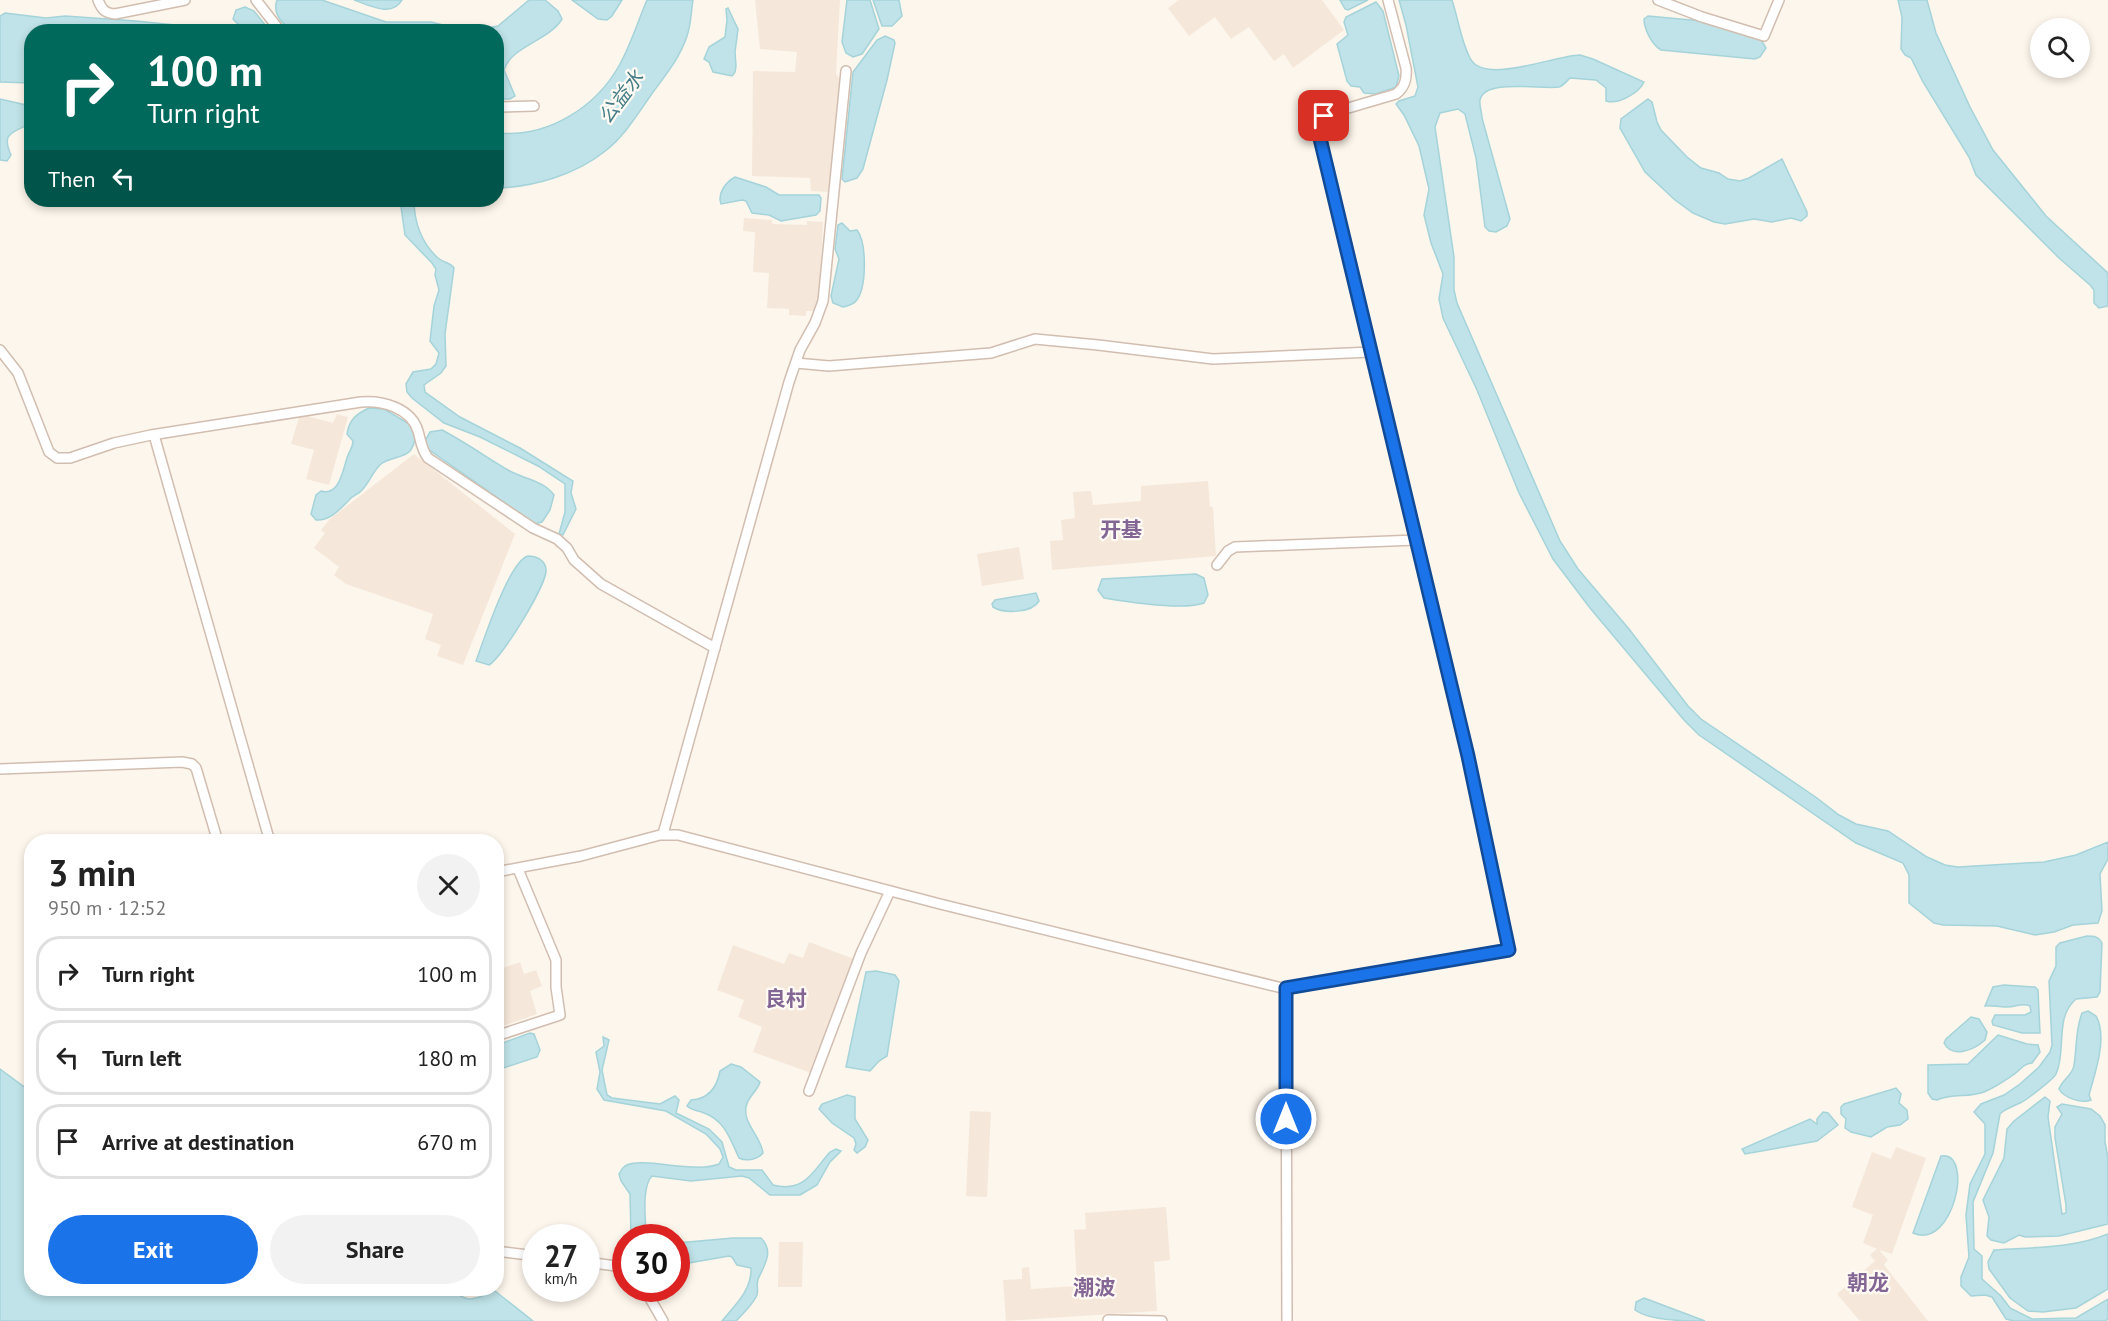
<!DOCTYPE html>
<meta charset="utf-8">
<style>
:root{--surface:#fff;--page:#f2f2f2;--text:#222;--muted:#767676;--line:#e0e0e0;--accent:#1a73e8}
body{margin:0;font-family:"PT Sans","Noto Sans SC",sans-serif;background:var(--page);color:var(--text);height:100vh;display:flex;flex-direction:column;font-size:22px;white-space:nowrap}
*{box-sizing:border-box;margin:0}
p{font-size:20px;color:var(--muted)}
.icon{flex:none;width:33px;height:33px;fill:none;stroke:currentColor;stroke-width:2;stroke-linecap:round;stroke-linejoin:round}
.map{position:relative;flex:1;overflow:hidden}
.details{position:absolute;left:24px;top:834px;width:480px;height:462px;display:flex;flex-direction:column;background:var(--surface);border-radius:24px;box-shadow:0 3px 9px #0003}
.details>*{flex:none}
.hud{position:absolute;left:24px;top:24px;width:480px;height:183px;border-radius:24px;box-shadow:0 3px 9px #0003;background:#00695c;color:#fff;overflow:hidden}
.fabs{position:absolute;left:2030px;top:18px;display:grid;gap:12px}
.fabs a{display:grid;place-items:center;width:60px;height:60px;border-radius:50%;background:var(--surface);box-shadow:0 3px 9px #0003;font-size:30px}
.speed{position:absolute;left:522px;top:1224px;display:flex;gap:12px;font-size:30px;font-weight:700;text-align:center}
.speed>*{display:grid;place-content:center;width:78px;height:78px;border-radius:50%;background:var(--surface);box-shadow:0 3px 9px #0003;line-height:1}
.speed small{font-size:15px;font-weight:400}
.speed .limit{border:9px solid #d22;background:#fff;color:#111}
.pin{position:absolute;display:grid;place-items:center;width:51px;height:51px;color:#fff;margin:-26px;border-radius:12px;box-shadow:0 3px 9px #0006}
.me{position:absolute;width:66px;margin:-33px;rotate:0deg;stroke-linejoin:round;filter:drop-shadow(0 0 4px #0008)}
.turn{display:flex;align-items:center;gap:21px;height:126px;padding:0 24px;font-size:27px}
.turn .icon{width:78px;height:78px;stroke-width:2.5}
.turn b{display:block;font-size:42px;line-height:51px}
.then{display:flex;align-items:center;height:57px;padding:0 24px;background:#0003;gap:12px;font-size:22px}
.round{display:grid;place-items:center;flex:none;width:63px;height:63px;border-radius:32px;background:var(--page)}
.overview{display:flex;align-items:center;justify-content:space-between;height:102px;padding:0 24px}
h1{font-size:36px;font-weight:700;line-height:45px}
.primary-button{display:flex;gap:12px;margin-top:auto;padding:12px 24px}
.primary-button a{flex:1;height:69px;border-radius:36px;background:var(--accent);color:#fff;font-size:24px;font-weight:700;line-height:69px;text-align:center}
.primary-button a+a{background:var(--page);color:var(--text)}
ul{padding:0;list-style:none}
li{display:flex;align-items:center;gap:18px;height:75px;margin:0 12px 9px;padding:0 12px;border:3px solid var(--line);border-radius:24px}
li div{flex:1}
li b{display:block;font-size:22px}
li em{font-style:normal}
.map>svg:first-child{display:block}
</style>
<div class="map">
<svg width="2108" height="1321" viewBox="0 0 2108 1321">
<rect width="100%" height="100%" fill="#fdf6ec"/>
<g fill="#f5e8da">
<polygon points="755,0 840,0 836,74 842,82 829,192 811,191 810,178 752,176 753,71 795,72 797,52 760,49"/>
<polygon points="1179,0 1322,0 1344,30 1293,68 1284,54 1274,61 1249,27 1231,39 1215,17 1189,36 1168,8"/>
<polygon points="744,218 772,220 772,224 807,225 807,221 823,222 819,311 806,311 806,316 789,315 789,309 767,308 769,273 753,272 755,232 743,231"/>
<polygon points="300,414 333,423 337,414 348,417 329,485 306,479 314,450 291,444"/>
<polygon points="414,454 515,534 463,665 437,656 441,645 425,639 433,614 346,584 334,575 339,567 314,548 325,533 321,530 330,519"/>
<polygon points="1208,481 1210,507 1213,507 1216,556 1052,570 1050,541 1063,540 1061,520 1075,518 1073,492 1091,491 1093,505 1141,501 1141,486"/>
<polygon points="1019,547 1024,579 982,586 977,554"/>
<polygon points="809,942 854,959 811,1073 753,1052 762,1027 738,1017 744,1000 717,990 733,945 784,964 789,953 803,958"/>
<polygon points="520,962 524,974 536,970 542,986 530,991 537,1014 497,1028 497,970"/>
<polygon points="970,1111 991,1112 987,1197 966,1196"/>
<polygon points="1896,1147 1926,1158 1892,1254 1879,1250 1888,1260 1884,1265 1928,1321 1860,1321 1837,1294 1875,1261 1870,1255 1877,1249 1863,1243 1873,1215 1852,1207 1872,1152 1891,1159"/>
<polygon points="1166,1207 1170,1260 1154,1262 1157,1311 1006,1321 1003,1280 1022,1279 1022,1268 1029,1267 1031,1289 1077,1286 1074,1230 1086,1229 1085,1213"/>
<polygon points="779,1242 803,1242 802,1287 778,1287"/>
</g>
<g fill="#bfe3e8" stroke="#a5d3da" stroke-width="1.5">
<path d="M277,0h45l64,22h45l16,4 3,5h-159c-9,-9 -19,-17 -14,-31z"/>
<path d="M354,0h48c-10,18 -33,5 -48,0z"/>
<path d="M529,0h16l13,11 4,8c-13,22 -51,27 -58,51l11,26 -5,3h-13l-1,-67 -26,-1 28,-5z"/>
<polygon points="572,0 622,0 612,16 607,20 598,19"/>
<path d="M647,0h46c-2,12 -2,25 -6,36 -7,22 -23,41 -36,59 -14,20 -27,42 -47,57 -29,23 -71,35 -107,36v-55c50,5 99,-25 123,-69 11,-20 18,-43 27,-64z"/>
<polygon points="847,0 870,0 879,29 862,54 853,57 846,53 842,42"/>
<polygon points="873,0 899,0 902,16 892,26 882,26"/>
<polygon points="1340,0 1368,0 1348,10 1345,9"/>
<path d="M1399,0h53c6,18 9,41 18,58 14,28 85,-3 110,-3l13,4 51,23c-5,11 -26,23 -38,19v-13l-10,-8 -26,-2c-3,3 -7,8 -11,9 -16,3 -75,-9 -79,13 -1,5 2,13 2,18l28,101 -3,7 -11,6 -7,-1 -4,-4 -9,-69 -11,-44 -7,-5 -18,4 -5,14 19,130v33l3,13 103,238 18,28 51,60 59,77 13,13 116,79 22,17 17,9 32,7 39,26 18,8 13,2 86,-5 32,-7 32,-13v17l-8,15 2,37 -4,12 -25,2 -19,7 -19,3 -38,-9 -54,-1 -9,-2 -25,-20v-28l-6,-12 -47,-20 -157,-108 -15,-15 -94,-112 -37,-49 -34,-66 -42,-103 -34,-72 -4,-19 4,-25 -12,-31 -7,-28 5,-26 -10,-43 -15,-31 -8,-11 3,-3 16,-5 3,-9 -12,-62z"/>
<polygon points="1898,0 1927,0 1936,33 1970,107 1993,150 2046,216 2108,273 2108,306 2099,308 2094,303 2094,290 2090,285 2059,258 1976,175 1969,157 1923,82 1911,58 1905,55 1901,49 1902,17"/>
<polygon points="1376,2 1383,11 1399,76 1396,87 1376,94 1364,93 1360,87 1351,86 1347,81 1337,44 1348,35 1344,22 1346,17"/>
<polygon points="245,7 254,11 270,31 245,31 233,19 236,10"/>
<polygon points="728,8 738,29 735,52 736,66 735,72 732,76 713,72 709,62 704,59 709,47 725,37 727,20 726,9"/>
<polygon points="5,13 46,18 65,16 136,21 185,26 206,31 32,32 31,83 0,82 0,16"/>
<path d="M1648,16l54,5 59,19 5,8 -6,9 -5,2 -94,-9c-9,-5 -17,-21 -17,-31z"/>
<polygon points="885,36 894,40 895,43 887,80 863,169 857,178 845,182 842,179 853,72 877,40"/>
<path d="M0,99l26,6 4,6 -1,13c-17,9 -28,9 -18,31l-4,6 -7,-1z"/>
<polygon points="1648,99 1652,102 1657,122 1661,130 1687,157 1701,168 1719,173 1728,179 1740,181 1749,178 1782,159 1807,212 1807,216 1801,221 1791,218 1772,222 1754,219 1725,224 1714,222 1693,213 1675,200 1645,172 1620,128 1621,119"/>
<path d="M735,177l31,10 13,8h40l2,3 -1,13 -4,4 -35,6 -12,-6 -17,-2 -6,-12 -4,-1 -21,4c-4,-11 5,-22 14,-27z"/>
<path d="M400,200h14c0,21 7,43 24,58 6,5 12,4 16,10l-9,66 1,32 -5,7 -17,12 1,7 35,25 60,31 53,33 -2,12 5,16 -13,26 -4,-1 6,-22v-28l-27,-18 -58,-29 -36,-14 -32,-25 -5,-6 -1,-8 7,-12 18,-3 5,-5 3,-11 -9,-12 4,-35 5,-16 -4,-15 1,-6 -4,-6 -27,-28z"/>
<path d="M842,223l8,8 7,-1c10,13 10,58 -1,71 -3,4 -9,5 -13,6l-10,-4 -2,-7 8,-37 -4,-10 3,-24z"/>
<path d="M369,408l15,1 27,16c4,9 6,17 -1,26 -6,7 -20,6 -29,13 -8,7 -12,19 -19,26 -3,4 -8,5 -11,8 -10,10 -20,23 -35,22l-5,-6 5,-19 5,-4c19,6 22,-23 27,-36 2,-5 5,-8 5,-14l-6,-7c2,-14 9,-20 22,-26z"/>
<path d="M442,430c23,12 44,27 66,40 15,9 35,10 46,25l-4,15 -8,12 -7,2 -107,-75 -3,-8 5,-9z"/>
<path d="M528,556c8,0 17,4 18,13 2,14 -44,89 -57,96l-13,-4c8,-21 33,-100 52,-105z"/>
<path d="M1196,574l8,4 4,17 -4,8c-21,8 -76,-1 -100,-5l-6,-8 4,-11z"/>
<path d="M1036,593l3,8c-7,12 -35,13 -46,6l-1,-3 3,-4z"/>
<path d="M2087,936c7,0 11,0 15,7l-2,49 -3,5 -21,2c-22,19 -9,51 -20,75 -2,5 -31,27 -36,29 -8,4 -14,5 -20,11l-7,39 -20,49 1,47 8,7v23l19,17 9,12 22,11 44,-1 32,-19v20l-3,2h-91l-8,-2 -14,-22 -7,-2 -14,1 -10,-10v-9l8,-20 -3,-42 4,-31 15,-30v-30l-11,-12 7,-8 23,-9 16,-11 19,-17 11,-15 2,-7 -3,-64 7,-15v-19l4,-4z"/>
<polygon points="876,971 895,975 899,981 887,1056 879,1061 870,1071 846,1067 866,972"/>
<path d="M2004,985l31,2 3,3 2,43h-18l-29,-8 -1,-4 3,-6h30l6,-3 -1,-6c-9,-4 -15,2 -25,1 -7,0 -13,-2 -20,-1l8,-19z"/>
<path d="M2088,1011l8,5c12,21 -1,57 -7,79l2,5c-9,4 -27,-2 -32,-11 3,-9 14,-14 15,-24 3,-17 1,-34 8,-52z"/>
<path d="M1971,1017l8,2 8,13 -2,8c-11,10 -33,19 -41,3l2,-4z"/>
<polygon points="530,1033 534,1034 540,1050 537,1057 497,1070 497,1045"/>
<path d="M1998,1035l29,9 11,1 2,7 -8,11c-10,1 -11,7 -19,12 -9,6 -19,13 -29,17 -15,6 -31,1 -47,8l-5,-1 -4,-6v-28l40,-1z"/>
<path d="M603,1037l6,3 -7,30 5,25 5,3 48,6 15,-8 4,4 -3,13 33,16 13,13 7,25 7,3h26l11,15c32,8 40,-14 57,-33l6,-3 5,2 -11,11 -13,23 -17,10h-30l-21,-17 -7,-2 -51,5 -39,-5c-11,11 -6,46 -6,61h-15l-1,-43 -9,-13 -2,-7c2,-3 3,-6 6,-8 17,-10 70,8 94,-2l4,-7 -3,-8 -14,-15 -40,-23 -62,-11 -7,-11 3,-17 -4,-20 8,-6z"/>
<path d="M731,1064l10,3 19,15c-3,10 -12,14 -14,25 -3,17 15,29 17,46 -5,6 -16,9 -24,5 -8,-17 -14,-38 -35,-45 -6,-3 -12,-2 -17,-7l4,-6c18,-1 26,-13 29,-29z"/>
<path d="M0,1069l31,23 1,196h419c17,18 25,10 44,3l38,30h-533z"/>
<polygon points="1896,1088 1901,1094 1899,1103 1907,1110 1908,1119 1900,1125 1887,1127 1871,1137 1851,1132 1845,1128 1846,1119 1841,1114 1841,1107 1844,1104"/>
<polygon points="847,1095 855,1097 855,1119 868,1140 865,1147 857,1153 854,1150 856,1144 854,1138 832,1123 819,1109 822,1104"/>
<polygon points="2045,1097 2050,1101 2048,1117 2062,1214 2066,1213 2066,1205 2055,1138 2055,1127 2062,1114 2057,1107 2062,1104 2091,1109 2100,1116 2105,1125 2105,1142 2108,1158 2108,1224 2059,1236 2025,1237 2019,1235 2004,1243 1991,1240 1987,1236 1989,1217 1983,1200 2004,1158 2007,1129 2014,1121"/>
<polygon points="1823,1112 1828,1113 1838,1125 1817,1141 1745,1154 1742,1149 1810,1119 1817,1124 1817,1119"/>
<path d="M1941,1156c34,-5 12,95 -28,77z"/>
<path d="M2108,1234v55l-32,19 -33,4 -15,-1 -18,-13 -21,-29 -1,-7 6,-12c39,-3 77,-1 114,-16z"/>
<path d="M733,1238h28c13,13 4,26 -2,39 -4,6 0,12 -2,18 -3,7 -16,21 -21,26h-14c13,-16 30,-31 29,-53l-14,-3 -5,-8 -3,-1 -52,9v-22z"/>
<path d="M1644,1298l61,23c-21,0 -55,0 -70,-11l1,-8z"/>
</g>
<g fill="none" stroke-linecap="round" stroke-linejoin="round">
<g stroke="#d1beb0" stroke-width="12">
<g id="street">
<path d="M98,0c4,10 7,13 17,14l70,-14"/>
<polyline points="256,0 281,32"/>
<polyline points="1658,0 1702,17 1764,36 1779,0"/>
<polyline points="496,107 534,106"/>
<path d="M0,350l18,23 31,79 8,6h13l44,-15 37,-8 210,-33c21,-2 50,6 57,29 3,10 3,18 10,27l105,70 24,11 10,9 7,12 27,24 114,64"/>
<polyline points="796,363 829,366 991,353 1035,339 1098,345 1213,359 1371,352"/>
<polyline points="154,435 270,842"/>
<polyline points="1217,565 1228,551 1235,547 1416,540"/>
<polyline points="0,769 182,762 192,764 196,768 218,842"/>
<polyline points="663,834 789,382 800,350 815,323 823,301 846,71"/>
<path d="M496,872l85,-16 79,-21h18l262,69 342,84 227,-38 -41,-194 -150,-626 2,-10 8,-6 68,-20c9,-7 11,-15 10,-26l-18,-68"/>
<polyline points="1286,988 1287,1321"/>
<polyline points="496,1036 560,1015 556,987 556,960 518,869"/>
<polyline points="809,1091 861,953 890,891"/>
<polyline points="496,1251 536,1256"/>
<polyline points="586,1262 616,1266 626,1270"/>
<polyline points="644,1288 663,1321"/>
<polyline points="1108,1320 1162,1321"/>
</g>
</g>
<use href="#street" stroke="#fff" stroke-width="9"/>
</g>
<g fill="none" stroke-linecap="round" stroke-linejoin="round">
<g stroke="#114b97" stroke-width="15">
<polyline id="route" points="1286,1119 1286,988 1509,950 1468,756 1318,130 1319,124 1324,116"/>
</g>
<use href="#route" stroke="#1a73e8" stroke-width="10"/>
</g>
<g text-anchor="middle" dominant-baseline="central" stroke-width="4.5" stroke-linejoin="round" paint-order="stroke">
<g font-size="20" font-style="italic" fill="#437c86" stroke="#fffaf3">
<text transform="translate(621 97) rotate(-53)">公益水</text>
</g>
<g font-size="21" font-weight="bold" fill="#846695" stroke="#fffaf3">
<text x="1121" y="529">开基</text>
<text x="786" y="998">良村</text>
<text x="1868" y="1282">朝龙</text>
<text x="1094" y="1287">潮波</text>
</g>
</g>
</svg>
<div class="fabs">
<a><svg class="icon" aria-label="search" viewBox="0 0 24 24"><circle cx="10" cy="10" r="6"/><path d="M15 15l6 6"/></svg></a>
</div>
<div class="speed"><div>27<small>km/h</small></div><div class="limit">30</div></div>
<div class="pin" style="left:1324px;top:116px;background:#d93025"><svg class="icon" aria-label="arrive" viewBox="0 0 24 24"><path d="M6 21V4h12l-3 4 3 4H6"/></svg></div>
<svg class="me" style="left:1286px;top:1119px" viewBox="-20 -20 40 40"><circle r="17" fill="#1a73e8" stroke="#fff" stroke-width="3"/><path d="M0-11L8 9 0 5-8 9z" fill="#fff"/></svg>
<div class="hud">
<div class="turn"><svg class="icon" aria-label="right" viewBox="0 0 24 24"><path d="M7 20v-9h11M14 6l5 5-5 5"/></svg><div><b>100 m</b>Turn right</div></div>
<div class="then">Then<svg class="icon" aria-label="left" viewBox="0 0 24 24"><path d="M17 20v-9H6M10 6l-5 5 5 5"/></svg></div>
</div>
<section class="details">
<div class="overview"><div><h1>3 min</h1><p>950 m · 12:52</p></div><a class="round"><svg class="icon" aria-label="close" viewBox="0 0 24 24"><path d="M6 6l12 12M18 6L6 18"/></svg></a></div>
<ul>
<li><svg class="icon" aria-label="right" viewBox="0 0 24 24"><path d="M7 20v-9h11M14 6l5 5-5 5"/></svg><div><b>Turn right</b></div><em>100 m</em></li>
<li><svg class="icon" aria-label="left" viewBox="0 0 24 24"><path d="M17 20v-9H6M10 6l-5 5 5 5"/></svg><div><b>Turn left</b></div><em>180 m</em></li>
<li><svg class="icon" aria-label="arrive" viewBox="0 0 24 24"><path d="M6 21V4h12l-3 4 3 4H6"/></svg><div><b>Arrive at destination</b></div><em>670 m</em></li>
</ul>
<div class="primary-button"><a>Exit</a><a>Share</a></div>
</section>
</div>
